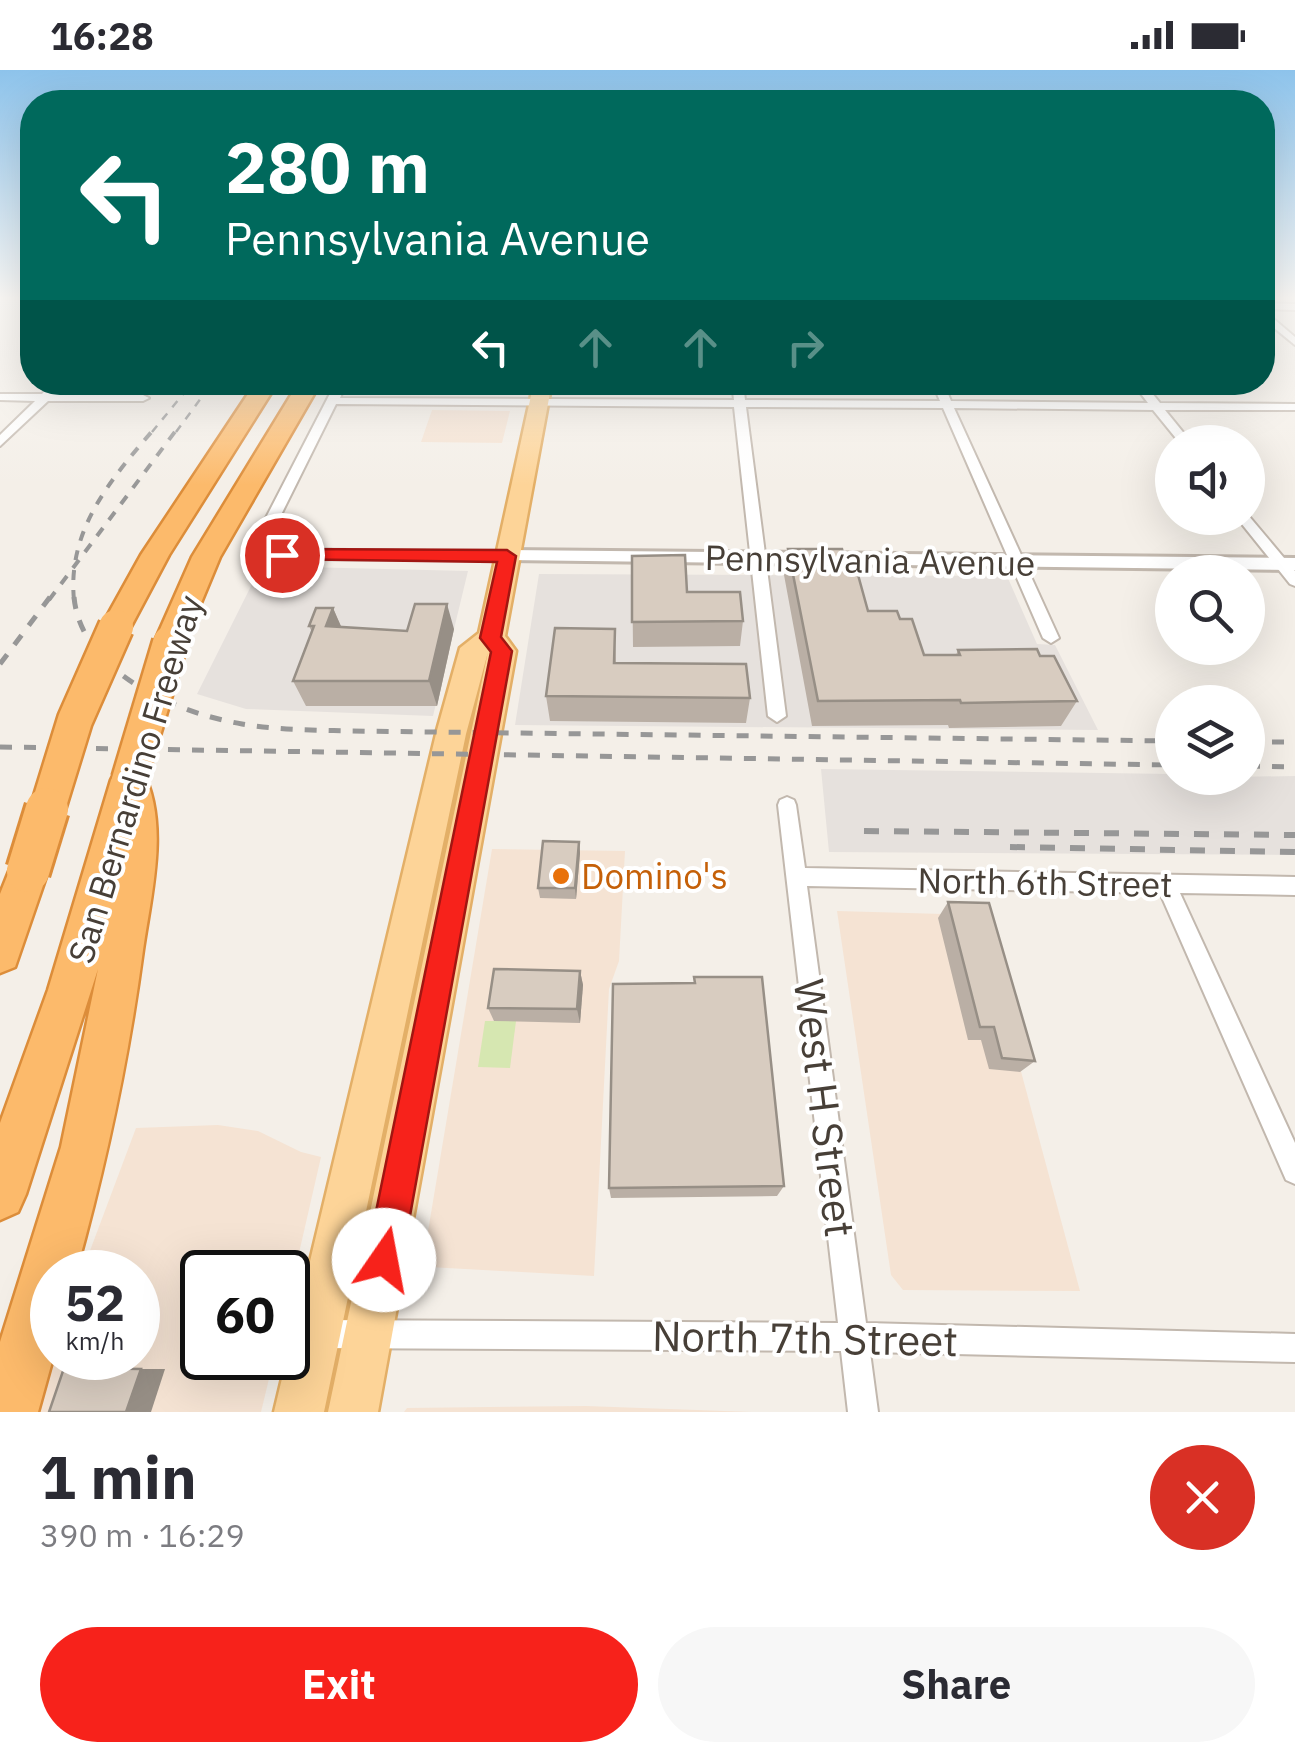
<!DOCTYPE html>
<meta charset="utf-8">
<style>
:root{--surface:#fff;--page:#f7f7f7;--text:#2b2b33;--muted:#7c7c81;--accent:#f7221b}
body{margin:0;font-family:"IBM Plex Sans",sans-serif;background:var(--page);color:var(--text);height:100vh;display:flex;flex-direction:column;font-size:38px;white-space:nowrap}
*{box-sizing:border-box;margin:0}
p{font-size:32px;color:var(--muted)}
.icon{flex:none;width:55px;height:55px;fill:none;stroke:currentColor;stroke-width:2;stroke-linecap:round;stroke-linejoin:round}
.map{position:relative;height:1342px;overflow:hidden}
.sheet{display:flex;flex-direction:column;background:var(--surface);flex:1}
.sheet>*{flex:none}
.hud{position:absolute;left:20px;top:20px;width:1255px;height:305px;border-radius:40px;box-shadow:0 10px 40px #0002;background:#00695c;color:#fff;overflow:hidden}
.buttons{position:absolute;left:1155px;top:355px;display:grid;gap:20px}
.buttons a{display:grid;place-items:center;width:110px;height:110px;border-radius:50%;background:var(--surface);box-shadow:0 10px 40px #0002;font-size:50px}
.speed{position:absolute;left:30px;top:1180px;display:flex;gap:20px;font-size:50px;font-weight:700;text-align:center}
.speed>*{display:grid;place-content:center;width:130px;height:130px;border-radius:50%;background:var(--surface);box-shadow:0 10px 40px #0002;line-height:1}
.speed small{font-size:25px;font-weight:400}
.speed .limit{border:5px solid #111;border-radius:15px;background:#fff;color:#111}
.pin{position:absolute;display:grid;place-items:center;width:85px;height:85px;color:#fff;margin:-42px;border:5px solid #fff;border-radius:50%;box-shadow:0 2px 10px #0007}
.me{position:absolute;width:110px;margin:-55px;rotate:12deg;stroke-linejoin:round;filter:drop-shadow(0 0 8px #0008)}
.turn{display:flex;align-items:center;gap:35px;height:210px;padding:0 40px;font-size:45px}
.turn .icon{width:130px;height:130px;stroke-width:2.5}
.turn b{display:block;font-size:70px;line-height:85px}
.lanes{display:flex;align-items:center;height:95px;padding:0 40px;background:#0003;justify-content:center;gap:50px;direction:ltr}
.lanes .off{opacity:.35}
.round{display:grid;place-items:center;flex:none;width:105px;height:105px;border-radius:52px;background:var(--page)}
.summary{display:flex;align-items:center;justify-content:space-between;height:170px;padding:0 40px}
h1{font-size:60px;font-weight:700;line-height:75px}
.primary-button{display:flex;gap:20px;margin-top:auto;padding:20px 40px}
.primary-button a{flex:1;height:115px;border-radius:60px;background:var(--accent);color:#fff;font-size:40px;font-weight:700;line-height:115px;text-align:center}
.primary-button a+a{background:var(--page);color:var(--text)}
.status{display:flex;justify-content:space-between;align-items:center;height:70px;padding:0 50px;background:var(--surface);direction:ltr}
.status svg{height:28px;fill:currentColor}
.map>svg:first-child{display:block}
</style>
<div class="status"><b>16:28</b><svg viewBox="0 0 49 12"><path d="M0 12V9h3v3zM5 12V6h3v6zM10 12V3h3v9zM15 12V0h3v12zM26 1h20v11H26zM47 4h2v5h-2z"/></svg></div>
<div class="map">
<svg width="1295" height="1342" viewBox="0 0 1295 1342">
<rect width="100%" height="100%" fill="#f4efe8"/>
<g fill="#f5e3d3">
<polygon points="432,340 510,341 502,373 421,372"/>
<polygon points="492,779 625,781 619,891 609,919 594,1206 429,1197 423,1191"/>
<polygon points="837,841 979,845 1080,1221 903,1220 891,1205"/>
<polygon points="218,1055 258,1061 301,1082 321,1087 288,1231 288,1202 202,1202 202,1288 274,1288 261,1342 29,1342 52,1288 138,1288 138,1202 82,1202 136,1058"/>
<polygon points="586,1336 752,1342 404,1342 407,1338"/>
</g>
<g fill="#e6e1dd">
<polygon points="261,496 468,501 433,646 246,639 197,624"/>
<polygon points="539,504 1007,506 1037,574 1055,575 1098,660 515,655"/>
<polygon points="821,699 1172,704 1172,708 1295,706 1295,785 829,782"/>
</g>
<polygon fill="#d6e7b1" points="485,951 516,951 510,998 478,997"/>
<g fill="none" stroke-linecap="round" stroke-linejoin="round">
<g stroke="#c2b8ae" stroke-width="4">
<g id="minor">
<polygon points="1262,233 1295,234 1295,240 1262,239"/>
<polygon points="1262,239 1295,267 1295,275 1262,248"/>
<polygon points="53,312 65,312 54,324 143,325 149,328 143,331 48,331 0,376 0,365 35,331 0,330 0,324 42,324"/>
<polygon points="336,312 347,312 340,328 734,330 732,312 743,312 745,330 940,331 932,312 943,312 951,331 1148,333 1132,312 1143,312 1160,333 1295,334 1295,340 1165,340 1191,372 1179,372 1153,340 954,338 1059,568 1051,573 1043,568 943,338 746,337 786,646 777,652 768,646 734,337 336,334 268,471 271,479 507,482 514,486 507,490 283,489 261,485 254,471"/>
<polygon points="1248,445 1295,501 1295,516 1290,514 1237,448 1248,448"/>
<polygon points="787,727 794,730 796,735 805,798 1295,807 1295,825 1180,823 1295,1073 1295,1114 1286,1110 1160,823 807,816 866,1253 1295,1264 1295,1292 870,1282 878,1342 848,1342 841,1281 316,1278 306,1274 302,1264 306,1254 316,1250 838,1253 778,735 780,730"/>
</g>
</g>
<g stroke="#c2b8ae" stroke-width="6">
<polygon id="tertiary" points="507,480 1295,488 1295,500 501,490 498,486"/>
</g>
<g stroke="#e3af67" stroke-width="5">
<polygon id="primary" points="534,312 552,312 505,566 516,581 378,1342 328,1342 488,582 466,664 324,1342 274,1342 436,664 460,578 479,563"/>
</g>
<g stroke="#dc8d3a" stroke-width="5">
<g id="motorway">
<polygon points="256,312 278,312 169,485 127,564 116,568 105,564 101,557 141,485"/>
<polygon points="299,312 321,312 220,487 181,581 170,584 159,581 154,573 192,487"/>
<path d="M129,695l13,5c28,54 9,124 1,180 -15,113 -37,214 -67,322h-24l1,86 -15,54h-38v-70l61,-195 37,-178 -72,225 -8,18 -18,8v-97l48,-133 63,-210 5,-10z"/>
<polygon points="28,783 42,789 48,801 15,897 0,903 0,824 14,789"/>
</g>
</g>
<use href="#minor" fill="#fff" fill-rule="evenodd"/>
<use href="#tertiary" fill="#fff" fill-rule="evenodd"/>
<use href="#primary" fill="#fdd498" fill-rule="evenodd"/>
<use href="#motorway" fill="#fcba6b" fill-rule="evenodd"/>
<g stroke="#979797" stroke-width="2.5" stroke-dasharray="8 8" stroke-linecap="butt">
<polyline points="152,362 193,312"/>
<polyline points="176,362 213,312"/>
</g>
<g stroke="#979797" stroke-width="4" stroke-dasharray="10 10" stroke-linecap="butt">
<polyline points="49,530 177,359"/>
<path d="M74,530c-7,-70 37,-121 80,-171"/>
</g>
<g stroke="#979797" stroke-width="5" stroke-dasharray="12 12" stroke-linecap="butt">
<path d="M74,527c7,76 103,116 168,127 36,6 72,6 108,7l822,10"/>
<polyline points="0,594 50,527"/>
<polyline points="1248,672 1295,672"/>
<polyline points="0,677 1172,695"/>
<polyline points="1248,696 1295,697"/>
</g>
<g stroke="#979797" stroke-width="6" stroke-dasharray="15 15" stroke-linecap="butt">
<polyline points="864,761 1295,765"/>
<polyline points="1010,777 1295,782"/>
</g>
<g stroke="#dc8d3a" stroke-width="39" stroke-linecap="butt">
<g id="motorway-bridge-far1">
<polyline points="129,710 170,573"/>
<polyline points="47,741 75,650 116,557"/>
</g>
</g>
<g stroke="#dc8d3a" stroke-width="48" stroke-linecap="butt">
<polyline id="motorway-bridge" points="28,801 47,739"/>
</g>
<use href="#motorway-bridge-far1" stroke="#fcba6b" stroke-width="34"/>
<use href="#motorway-bridge" stroke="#fcba6b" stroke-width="42"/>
</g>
<g fill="#baafa5">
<polygon points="788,479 846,494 868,541 900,549 924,585 956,585 958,580 1040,586 1077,631 1061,656 949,658 948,655 812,656 784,505"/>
<polygon points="632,486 687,522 743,551 740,576 633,577"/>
<polygon points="333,538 341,557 407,561 454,559 437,636 306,636 293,611 312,562 309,556"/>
<polygon points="615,559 616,593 750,628 746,653 550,651 546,626"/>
<polygon points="579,772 580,783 576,829 540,828 538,818"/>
<polygon points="948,832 1035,991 1020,1002 989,999 981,970 968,970 938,848"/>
<polygon points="580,901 583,915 580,953 494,951 488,938"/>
<polygon points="694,907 784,1116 777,1126 611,1128 609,1118 694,913"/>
</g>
<g fill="#978f86">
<polygon points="447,534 454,559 437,636 429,611"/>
<polygon points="333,538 344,563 326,556"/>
<polygon points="579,772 580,783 576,829 575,818"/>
<polygon points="580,901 583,915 580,953 577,939"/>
<polygon points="141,1299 165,1299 151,1342 126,1342"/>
</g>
<g fill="#d8ccc0" stroke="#978f86" stroke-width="2.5">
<polygon points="788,479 842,479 846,494 855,494 868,541 897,541 900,549 912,549 924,585 960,585 958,580 1037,579 1040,586 1054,586 1077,631 961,633 960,630 818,631"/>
<polygon points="685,485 687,522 740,522 743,551 632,552 632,486"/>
<polygon points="415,534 447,534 429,611 293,611 314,556 309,556 316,538 333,538 326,556 407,561"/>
<polygon points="555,558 615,559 614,593 746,594 750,628 546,626"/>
<polygon points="543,771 579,772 575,818 538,818"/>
<polygon points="948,832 989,833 1035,991 1002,988 994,957 980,957"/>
<polygon points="494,899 580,901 577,939 488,938"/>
<polygon points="694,907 762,907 784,1116 609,1118 613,914 695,913"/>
<polygon points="64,1298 141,1299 126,1342 49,1342"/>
</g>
<linearGradient id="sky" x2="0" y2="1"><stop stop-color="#8dc3eb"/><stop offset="0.55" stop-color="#faf8f5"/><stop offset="1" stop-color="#faf8f5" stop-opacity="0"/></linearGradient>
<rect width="1295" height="415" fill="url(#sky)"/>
<polygon fill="#f7221b" stroke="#a11612" stroke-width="2.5" points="282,479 507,480 516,486 501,567 512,581 402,1190 396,1202 384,1207 372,1202 366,1190 491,582 480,568 497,492 276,489 273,485"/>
<circle fill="#e8710a" stroke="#fff" stroke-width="4" cx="561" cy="806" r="10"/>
<g text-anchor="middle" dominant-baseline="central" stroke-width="8" stroke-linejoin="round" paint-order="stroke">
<g font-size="35" fill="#473f37" stroke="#fff">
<text transform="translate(870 490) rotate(1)">Pennsylvania Avenue</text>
<text transform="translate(135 709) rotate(-73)">San Bernardino Freeway</text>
<text transform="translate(1045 812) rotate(1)">North 6th Street</text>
</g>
<g font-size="35" fill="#c56008" stroke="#fff" text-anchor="start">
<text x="581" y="806">Domino's</text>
</g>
<g font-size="42" fill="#473f37" stroke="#fff">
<text transform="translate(825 1038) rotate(83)">West H Street</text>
<text transform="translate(805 1268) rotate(1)">North 7th Street</text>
</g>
</g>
</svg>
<div class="buttons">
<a><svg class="icon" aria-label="sound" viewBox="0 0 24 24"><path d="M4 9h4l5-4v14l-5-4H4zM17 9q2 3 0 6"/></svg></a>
<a><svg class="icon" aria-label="search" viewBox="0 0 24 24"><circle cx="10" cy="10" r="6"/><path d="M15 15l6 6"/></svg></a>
<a><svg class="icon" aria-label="layers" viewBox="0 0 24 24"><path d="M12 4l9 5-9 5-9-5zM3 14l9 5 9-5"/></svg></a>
</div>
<div class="speed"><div>52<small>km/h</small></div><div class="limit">60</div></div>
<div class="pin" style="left:282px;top:485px;background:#d93025"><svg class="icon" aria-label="arrive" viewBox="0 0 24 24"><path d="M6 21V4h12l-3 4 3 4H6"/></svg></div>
<svg class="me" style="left:384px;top:1190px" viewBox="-20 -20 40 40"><circle r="19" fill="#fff"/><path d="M0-13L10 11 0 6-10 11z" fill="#f7221b"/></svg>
<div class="hud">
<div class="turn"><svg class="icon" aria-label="left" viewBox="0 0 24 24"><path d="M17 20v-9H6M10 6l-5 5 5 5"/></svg><div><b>280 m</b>Pennsylvania Avenue</div></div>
<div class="lanes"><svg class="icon" aria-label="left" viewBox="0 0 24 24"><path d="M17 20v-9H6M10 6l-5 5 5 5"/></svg><svg class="icon off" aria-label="ahead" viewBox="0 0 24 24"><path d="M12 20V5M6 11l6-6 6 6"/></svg><svg class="icon off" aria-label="ahead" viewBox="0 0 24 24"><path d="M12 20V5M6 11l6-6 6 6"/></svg><svg class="icon off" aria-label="right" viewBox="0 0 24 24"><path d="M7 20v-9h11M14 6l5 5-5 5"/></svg></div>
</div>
</div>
<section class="sheet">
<div class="summary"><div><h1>1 min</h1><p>390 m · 16:29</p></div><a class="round" style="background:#d93025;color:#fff"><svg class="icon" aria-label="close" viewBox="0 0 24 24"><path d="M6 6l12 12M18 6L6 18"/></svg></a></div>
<div class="primary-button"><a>Exit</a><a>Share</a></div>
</section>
